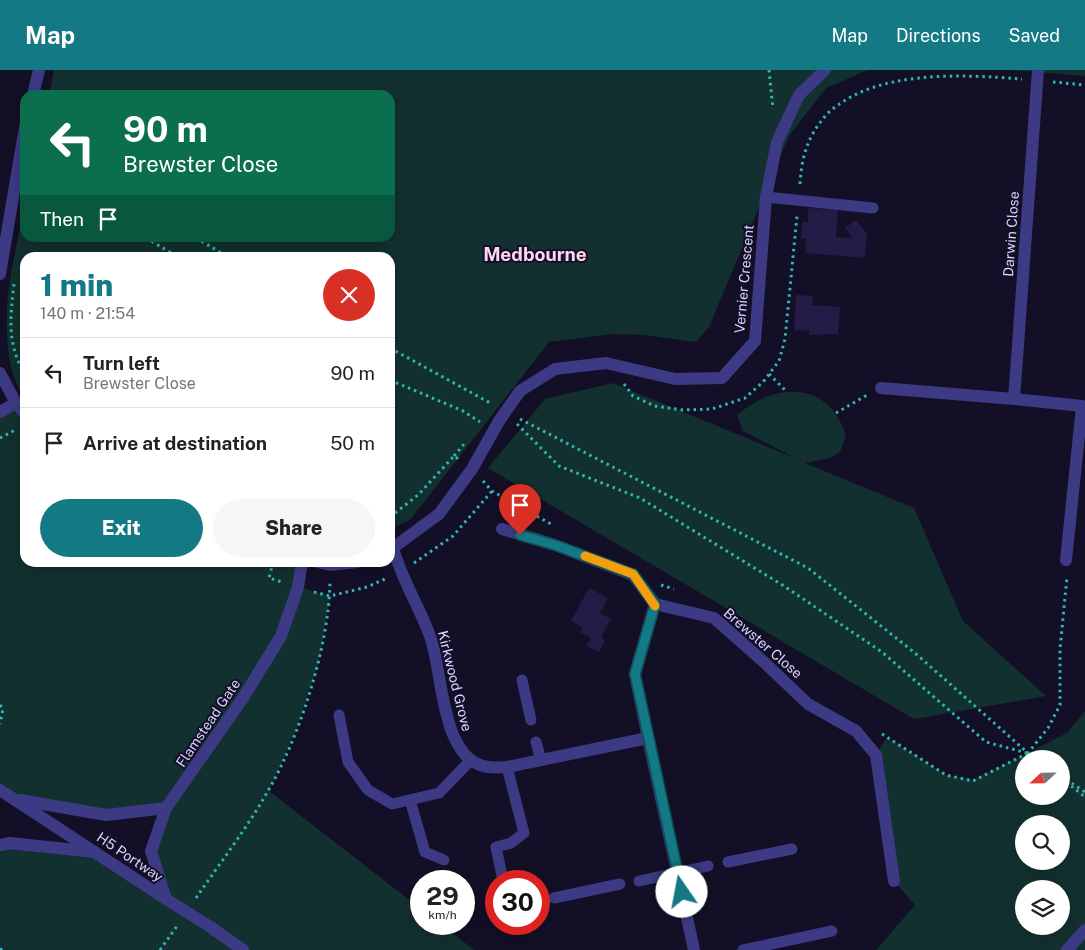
<!DOCTYPE html>
<meta charset="utf-8">
<style>
:root{--surface:#fff;--page:#f6f6f6;--text:#222;--muted:#767676;--line:#e0e0e0;--accent:#137a85}
body{margin:0;font-family:"Public Sans",sans-serif;background:var(--page);color:var(--text);height:100vh;display:flex;flex-direction:column;font-size:19px;white-space:nowrap}
*{box-sizing:border-box;margin:0}
p{font-size:16px;color:var(--muted)}
.icon{flex:none;width:28px;height:28px;fill:none;stroke:currentColor;stroke-width:2;stroke-linecap:round;stroke-linejoin:round}
.map{position:relative;flex:1;overflow:hidden}
.details{position:absolute;left:20px;top:182px;width:375px;height:315px;display:flex;flex-direction:column;background:var(--surface);border-radius:15px;box-shadow:0 2px 12px #0003}
.details>*{flex:none}
.top-card{position:absolute;left:20px;top:20px;width:375px;height:152px;border-radius:15px;box-shadow:0 2px 12px #0003;background:#0b6e4f;color:#fff;overflow:hidden}
.needle{width:32px;rotate:248deg}
.tools{position:absolute;left:1015px;top:680px;display:grid;gap:10px}
.tools a{display:grid;place-items:center;width:55px;height:55px;border-radius:50%;background:var(--surface);box-shadow:0 2px 12px #0003;font-size:25px}
.speed{position:absolute;left:410px;top:800px;display:flex;gap:10px;font-size:25px;font-weight:700;text-align:center}
.speed>*{display:grid;place-content:center;width:65px;height:65px;border-radius:50%;background:var(--surface);box-shadow:0 2px 12px #0003;line-height:1}
.speed small{font-size:12px;font-weight:400}
.speed .limit{border:8px solid #d22;background:#fff;color:#111}
.pin{position:absolute;display:grid;place-items:center;width:42px;height:42px;color:#fff;margin:-51px -21px;border-radius:50% 50% 50% 0;rotate:-45deg;box-shadow:0 0 5px #0007}
.pin .icon{rotate:45deg}
.me{position:absolute;width:55px;margin:-28px;rotate:348deg;stroke-linejoin:round;filter:drop-shadow(0 0 4px #0008)}
.turn{display:flex;align-items:center;gap:18px;height:105px;padding:0 20px;font-size:22px}
.turn .icon{width:65px;height:65px;stroke-width:2.5}
.turn b{display:block;font-size:35px;line-height:42px}
.then{display:flex;align-items:center;height:48px;padding:0 20px;background:#0003;gap:10px;font-size:19px}
.round{display:grid;place-items:center;flex:none;width:52px;height:52px;border-radius:26px;background:var(--page)}
.overview{display:flex;align-items:center;justify-content:space-between;height:85px;padding:0 20px}
h1{font-size:30px;font-weight:800;line-height:38px;color:var(--accent)}
.button{display:flex;gap:10px;margin-top:auto;padding:10px 20px}
.button a{flex:1;height:58px;border-radius:30px;background:var(--accent);color:#fff;font-size:20px;font-weight:800;line-height:58px;text-align:center}
.button a+a{background:var(--page);color:var(--text)}
ul{padding:0;list-style:none}
li{display:flex;align-items:center;gap:15px;height:70px;padding:0 20px;border-top:1px solid var(--line)}
li div{flex:1}
li b{display:block;font-size:19px}
li em{font-style:normal}
header{display:flex;align-items:center;gap:30px;box-sizing:border-box;height:70px;padding:0 25px;background:var(--accent);color:#fff}
header strong{font-size:24px}
nav{display:flex;gap:28px;margin-inline-start:auto;font-size:18px}
.map>svg:first-child{display:block}
</style>
<header>
<strong>Map</strong>
<nav><a>Map</a><a>Directions</a><a>Saved</a></nav>
</header>
<div class="map">
<svg width="1085" height="880" viewBox="0 0 1085 880">
<rect width="100%" height="100%" fill="#130f26"/>
<g fill="#12302f" fill-rule="evenodd">
<path d="M54,0h814l-42,18 -37,48 -80,191 -13,15 -52,-7 -32,-1 -63,8 -139,178 -20,9v-271h-365v137c-9,-7 -10,-17 -14,-27 -11,-55 1,-105 14,-160v30h365v-143h-341z"/>
<polygon points="1013,0 1085,0 1085,6"/>
<path d="M613,313l184,76 -54,-28 -6,-16c28,-25 73,-36 99,-1 4,6 7,14 10,21l-6,17 -10,6 -25,5 109,45 49,113 83,75 -132,23 -426,-251 57,-69z"/>
<polygon points="16,333 25,344 25,492 302,493 298,517 330,526 319,591 297,658 269,721 421,839 421,854 441,854 474,880 0,880 0,775 23,768 97,783 165,828 151,781 166,739 106,745 0,720 0,342"/>
<path d="M1085,641v239h-209l39,-45 -21,-24 -18,-126 11,-18 59,38 27,5 94,-47zM1024,689h37v37h-37zM1024,754h37v37h-37zM1024,819h37v37h-37z"/>
</g>
<g fill="#241b47">
<polygon points="808,138 838,140 836,167 853,168 845,158 856,150 867,164 865,188 805,183 806,169 801,168 802,152 808,152"/>
<polygon points="796,225 813,226 812,235 840,237 838,264 809,265 809,261 794,260"/>
<polygon points="589,518 608,528 600,543 611,549 601,568 605,570 599,582 586,576 591,568 580,562 583,557 571,551"/>
</g>
<g fill="none" stroke-linecap="round" stroke-linejoin="round">
<g stroke="#2fb8b0" stroke-width="3" stroke-dasharray="2.5 4" stroke-linecap="butt">
<polyline points="769,0 773,39"/>
<polyline points="1053,12 1085,15"/>
<path d="M800,114c2,-29 7,-46 26,-69 46,-45 131,-41 196,-36"/>
<polyline points="146,168 180,188"/>
<polyline points="196,168 230,188"/>
<path d="M14,214c-4,34 -7,60 11,91"/>
<polyline points="390,278 492,334"/>
<polyline points="769,304 787,322"/>
<polyline points="390,310 463,341 480,352"/>
<polyline points="624,314 633,326 655,336 683,340 712,339 745,328 763,312 779,291 785,269 797,146"/>
<polyline points="836,343 867,325"/>
<polyline points="520,349 808,498 915,583 1028,683 1048,658 1060,635 1060,579 1067,507"/>
<polyline points="517,354 559,396 640,428 784,516 882,582 986,672 1027,683"/>
<polyline points="0,368 17,359"/>
<polyline points="454,386 465,373"/>
<polyline points="483,411 492,421 551,454"/>
<polyline points="390,447 418,425 454,386 460,390"/>
<polyline points="273,492 269,508 282,512"/>
<polyline points="414,493 453,466 492,421"/>
<polyline points="661,515 674,519"/>
<polyline points="314,522 330,526 367,517 387,508"/>
<polyline points="0,635 3,639 0,654"/>
<polyline points="882,664 946,705 973,711 1028,683 1035,689"/>
<polyline points="1061,706 1085,722"/>
<polyline points="1061,708 1085,727"/>
<path d="M196,828c24,-35 51,-70 72,-107 32,-55 61,-145 62,-209"/>
<polyline points="0,879 3,880"/>
<polyline points="160,880 177,856"/>
</g>
<g stroke="#3d3a85" stroke-width="11">
<polyline points="766,127 873,138"/>
<polyline points="522,610 531,650"/>
<polyline points="339,645 348,692 368,720 392,734 439,723 471,690"/>
<polyline points="536,672 541,690"/>
<polyline points="410,730 425,782 444,790"/>
<polyline points="728,792 792,779"/>
<polyline points="503,811 496,777 511,773 524,763 507,697"/>
<polyline points="639,811 708,796"/>
<polyline points="554,828 620,814"/>
<polyline points="743,880 832,861"/>
</g>
<g stroke="#3d3a85" stroke-width="12">
<polyline points="33,25 39,0"/>
<polyline points="0,204 25,57"/>
<polyline points="0,303 16,333 25,344"/>
<polyline points="881,318 1014,329 1038,0"/>
<polyline points="1014,329 1082,336 1066,490"/>
<polyline points="0,342 16,333"/>
<polyline points="502,459 555,475 633,505 655,534 714,548 765,593 808,634 856,661 876,685 894,811"/>
<path d="M393,478c9,32 26,58 37,88 13,34 10,125 58,131 6,1 13,0 19,0l141,-29 46,212"/>
<polyline points="390,480 439,444 472,399 499,351 520,321 555,299 606,293 675,309 722,308 755,271 766,127 777,72 799,25 825,0"/>
<polyline points="317,492 330,495 357,492"/>
<polyline points="648,668 635,604 655,534"/>
<polyline points="166,829 151,781 166,738 243,628 281,566 298,517 302,492"/>
</g>
<g stroke="#3d3a85" stroke-width="12">
<polyline points="0,720 166,829"/>
<polyline points="20,730 106,745 166,738"/>
<polyline points="0,775 10,773 95,782"/>
<polyline points="212,858 243,880"/>
<polyline points="1067,880 1085,860"/>
</g>
<polyline stroke="#3d3a85" stroke-width="12" points="166,829 212,858"/>
</g>
<g fill="none" stroke-linecap="round" stroke-linejoin="round">
<g stroke="#0c4f56" stroke-width="12">
<polyline id="route" points="520,465 555,475 633,504 655,534 635,604 682,822"/>
</g>
<use href="#route" stroke="#137a85" stroke-width="9"/>
<polyline stroke="#f59e0b" stroke-width="9" points="585,486 633,504 655,536"/>
</g>
<g text-anchor="middle" dominant-baseline="central" stroke-width="4" stroke-linejoin="round" paint-order="stroke">
<g font-size="14" fill="#d9d4ff" stroke="#130f26">
<text transform="translate(1011 164) rotate(-86)">Darwin Close</text>
<text transform="translate(744 209) rotate(-85)">Vernier Crescent</text>
<text transform="translate(763 573) rotate(41)">Brewster Close</text>
<text transform="translate(455 611) rotate(76)">Kirkwood Grove</text>
<text transform="translate(208 653) rotate(-56)">Flamstead Gate</text>
<text transform="translate(130 787) rotate(34)">H5 Portway</text>
</g>
<g font-size="19" font-weight="bold" fill="#ffd6f0" stroke="#130f26">
<text x="535" y="184">Medbourne</text>
</g>
</g>
</svg>
<div class="tools">
<a><svg class="needle" viewBox="-14 -14 28 28"><path d="M0-13l5 13h-10z" fill="#e53935"/><path d="M0 13l5-13h-10z" fill="#767676"/></svg></a>
<a><svg class="icon" aria-label="search" viewBox="0 0 24 24"><circle cx="10" cy="10" r="6"/><path d="M15 15l6 6"/></svg></a>
<a><svg class="icon" aria-label="layers" viewBox="0 0 24 24"><path d="M12 4l9 5-9 5-9-5zM3 14l9 5 9-5"/></svg></a>
</div>
<div class="speed"><div>29<small>km/h</small></div><div class="limit">30</div></div>
<div class="pin" style="left:520px;top:465px;background:#d93025"><svg class="icon" aria-label="arrive" viewBox="0 0 24 24"><path d="M6 21V4h12l-3 4 3 4H6"/></svg></div>
<svg class="me" style="left:682px;top:822px" viewBox="-20 -20 40 40"><circle r="19" fill="#fff"/><path d="M0-13L10 11 0 6-10 11z" fill="#137a85"/></svg>
<div class="top-card">
<div class="turn"><svg class="icon" aria-label="left" viewBox="0 0 24 24"><path d="M17 20v-9H6M10 6l-5 5 5 5"/></svg><div><b>90 m</b>Brewster Close</div></div>
<div class="then">Then<svg class="icon" aria-label="arrive" viewBox="0 0 24 24"><path d="M6 21V4h12l-3 4 3 4H6"/></svg></div>
</div>
<section class="details">
<div class="overview"><div><h1>1 min</h1><p>140 m · 21:54</p></div><a class="round" style="background:#d93025;color:#fff"><svg class="icon" aria-label="close" viewBox="0 0 24 24"><path d="M6 6l12 12M18 6L6 18"/></svg></a></div>
<ul>
<li><svg class="icon" aria-label="left" viewBox="0 0 24 24"><path d="M17 20v-9H6M10 6l-5 5 5 5"/></svg><div><b>Turn left</b><p>Brewster Close</p></div><em>90 m</em></li>
<li><svg class="icon" aria-label="arrive" viewBox="0 0 24 24"><path d="M6 21V4h12l-3 4 3 4H6"/></svg><div><b>Arrive at destination</b></div><em>50 m</em></li>
</ul>
<div class="button"><a>Exit</a><a>Share</a></div>
</section>
</div>
